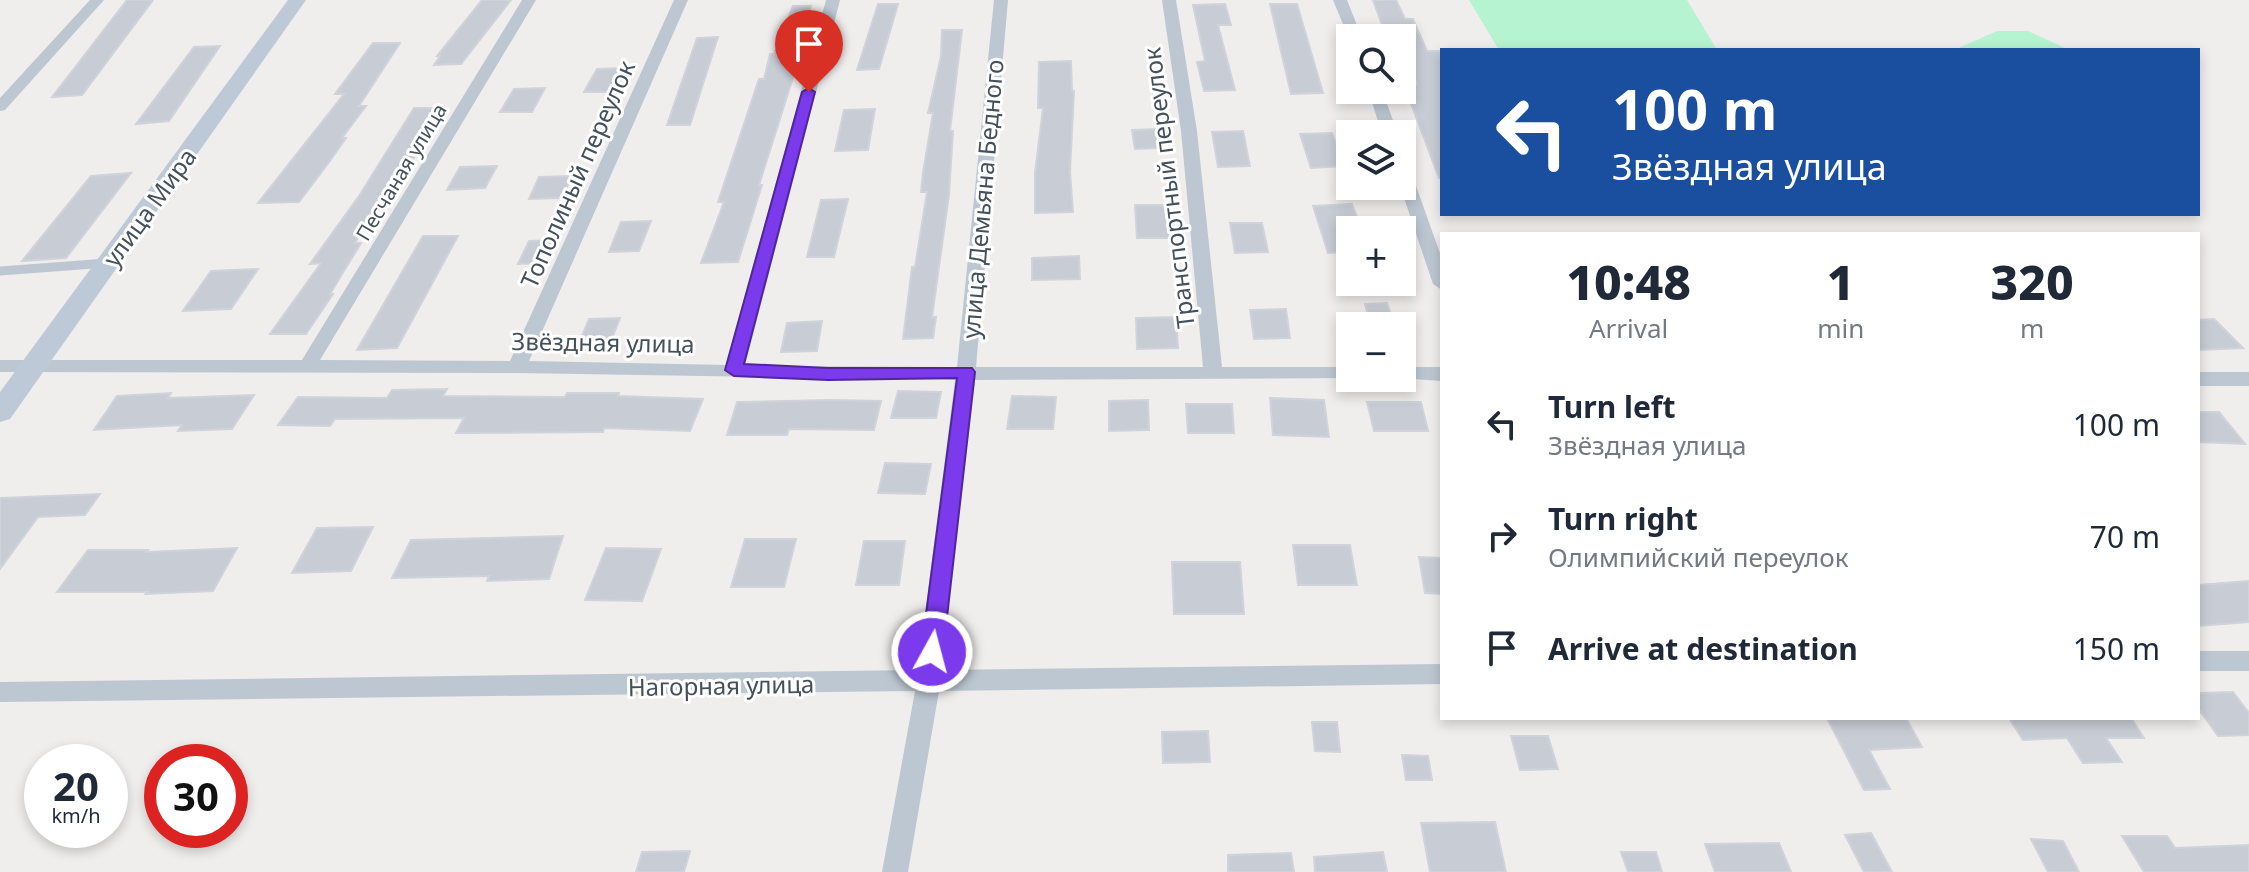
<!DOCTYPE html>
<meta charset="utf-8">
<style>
:root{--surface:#fff;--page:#f2f2f3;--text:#1f2937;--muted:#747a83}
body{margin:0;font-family:"Noto Sans",sans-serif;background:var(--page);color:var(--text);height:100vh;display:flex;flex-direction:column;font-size:30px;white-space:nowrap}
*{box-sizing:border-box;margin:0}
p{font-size:26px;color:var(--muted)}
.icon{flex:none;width:44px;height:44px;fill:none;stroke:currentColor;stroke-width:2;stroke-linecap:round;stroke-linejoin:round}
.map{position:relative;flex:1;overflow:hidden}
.drawer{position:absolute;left:1440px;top:232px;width:760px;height:488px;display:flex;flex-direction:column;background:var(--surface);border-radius:0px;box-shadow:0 4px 12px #0003}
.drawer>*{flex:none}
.top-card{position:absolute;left:1440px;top:48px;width:760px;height:168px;border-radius:0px;box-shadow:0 4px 12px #0003;background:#1a4fa0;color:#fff;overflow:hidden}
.buttons{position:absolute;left:1336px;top:24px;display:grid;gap:16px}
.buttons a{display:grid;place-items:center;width:80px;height:80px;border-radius:0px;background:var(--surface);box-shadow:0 4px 12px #0003;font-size:40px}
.speed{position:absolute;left:24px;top:744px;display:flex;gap:16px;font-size:40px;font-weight:700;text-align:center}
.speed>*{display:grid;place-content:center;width:104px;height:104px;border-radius:50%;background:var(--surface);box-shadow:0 4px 12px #0003;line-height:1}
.speed small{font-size:20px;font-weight:400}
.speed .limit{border:12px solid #d22;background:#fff;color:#111}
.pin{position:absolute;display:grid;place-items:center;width:68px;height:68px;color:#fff;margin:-82px -34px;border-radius:50% 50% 50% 0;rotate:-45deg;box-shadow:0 0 8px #0007}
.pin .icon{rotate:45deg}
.me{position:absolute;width:88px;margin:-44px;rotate:7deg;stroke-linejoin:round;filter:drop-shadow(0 0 6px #0008)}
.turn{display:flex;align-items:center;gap:28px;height:168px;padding:0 40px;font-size:36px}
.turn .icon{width:104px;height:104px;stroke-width:2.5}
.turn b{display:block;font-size:56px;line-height:68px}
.eta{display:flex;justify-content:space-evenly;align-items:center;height:136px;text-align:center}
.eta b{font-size:48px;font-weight:800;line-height:56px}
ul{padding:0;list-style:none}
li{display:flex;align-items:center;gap:24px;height:112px;padding:0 40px}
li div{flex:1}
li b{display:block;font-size:30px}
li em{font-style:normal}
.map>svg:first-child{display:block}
</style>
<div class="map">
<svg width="2249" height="872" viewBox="0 0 2249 872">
<rect width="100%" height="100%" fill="#f0eded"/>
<g fill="#b6f3d0">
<polygon points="1469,0 1687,0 1717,50 1499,50"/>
<polygon points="1997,31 2028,31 2069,50 1954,50"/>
</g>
<g fill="#c8ccd4" stroke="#d0d3da" stroke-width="2">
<polygon points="127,0 153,0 82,95 52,97"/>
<polygon points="482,0 511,0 461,64 434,65 440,56 437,56"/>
<polygon points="1373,0 1396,0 1405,19 1413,19 1427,51 1442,51 1442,178 1439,178 1404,85 1417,84 1402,38 1399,33 1385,33"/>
<polygon points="878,4 898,4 879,69 857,70"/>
<polygon points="1225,4 1231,25 1218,25 1235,90 1204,91 1197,62 1205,61 1193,5"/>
<polygon points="1270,4 1297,4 1323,93 1291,94"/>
<polygon points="793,6 811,6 797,65 759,185 762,185 738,262 701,263 724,202 718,202 759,79 764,79 770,54 774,54"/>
<polygon points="942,30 962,30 950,131 953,131 949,195 932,317 936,317 933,338 903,339 912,267 915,267 927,192 921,192 923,173 933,113 928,113 941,56"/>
<polygon points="718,37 690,125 667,125 697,38"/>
<polygon points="373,43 400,43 359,106 366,106 342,138 346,138 330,161 299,202 258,203 344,94 335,94"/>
<polygon points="220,46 169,121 136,124 194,47"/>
<polygon points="1071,61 1072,91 1074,91 1070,172 1073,212 1035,213 1035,173 1043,108 1038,108 1039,62"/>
<polygon points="626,68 614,92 584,92 597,69"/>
<polygon points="545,88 532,112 500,112 514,89"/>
<polygon points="414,108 444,108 409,166 400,166 355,243 361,243 330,294 333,294 306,334 270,334 321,263 310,264 359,196"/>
<polygon points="875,109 868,150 835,151 844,110"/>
<polygon points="1159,129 1161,148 1135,149 1132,130"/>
<polygon points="1243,131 1250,166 1218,167 1212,132"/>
<polygon points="1332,133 1344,166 1311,168 1300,134"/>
<polygon points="497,166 485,188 447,190 460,167"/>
<polygon points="131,173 66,258 22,261 91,176"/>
<polygon points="572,176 562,198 529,199 539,177"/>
<polygon points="848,199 834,257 807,257 821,200"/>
<polygon points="1352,204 1362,230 1350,230 1350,252 1328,253 1313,206"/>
<polygon points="1135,205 1169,205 1171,238 1137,238"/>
<polygon points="651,221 639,251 609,252 621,222"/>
<polygon points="1230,223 1262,223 1268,252 1235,253"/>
<polygon points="423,236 458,236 397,348 357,350"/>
<polygon points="554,240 543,263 518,264 529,241"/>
<polygon points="1079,256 1080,279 1032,280 1032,258"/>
<polygon points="258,269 231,309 183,311 211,271"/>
<polygon points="1387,303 1395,326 1371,326 1365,304"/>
<polygon points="1286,309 1290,338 1254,339 1250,310"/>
<polygon points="1176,317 1178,348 1137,349 1136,318"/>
<polygon points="620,318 608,349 576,350 589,319"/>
<polygon points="2214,319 2243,348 2198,350 2198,320"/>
<polygon points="822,321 817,351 781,352 787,323"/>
<polygon points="447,389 443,396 565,397 567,393 619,393 618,396 703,399 690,431 604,428 603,432 456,433 464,418 335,419 330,426 278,425 298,397 387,398 392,390"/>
<polygon points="898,391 941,392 936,418 891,418"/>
<polygon points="171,393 168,398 254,395 232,429 178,431 182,425 94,430 117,396"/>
<polygon points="1012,396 1056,397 1053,429 1007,429"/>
<polygon points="1270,398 1324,400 1329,437 1273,435"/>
<polygon points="830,400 881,401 874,430 789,429 787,435 727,435 737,402"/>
<polygon points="1148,400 1149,430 1109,431 1109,401"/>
<polygon points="1367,402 1421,402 1428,431 1374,431"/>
<polygon points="1186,404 1232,404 1234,433 1188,433"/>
<polygon points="2198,412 2219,412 2245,444 2198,442"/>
<polygon points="885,463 931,464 925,494 878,493"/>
<polygon points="100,494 85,515 38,517 0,569 0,498"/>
<polygon points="373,527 351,571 292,573 317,528"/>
<polygon points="563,536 549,579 487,581 489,576 392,578 411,540"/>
<polygon points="745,539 796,539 784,587 731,587"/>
<polygon points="864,541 905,541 899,585 856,585"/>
<polygon points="1293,545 1350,545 1357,585 1298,585"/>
<polygon points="237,548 213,591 146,594 148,592 57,592 88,550 148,550 146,552"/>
<polygon points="606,548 661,549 642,601 585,600"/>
<polygon points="1419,557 1442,558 1442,594 1425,593"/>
<polygon points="1172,562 1240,562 1244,614 1174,614"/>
<polygon points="2249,581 2249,622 2198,626 2198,585"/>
<polygon points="2233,692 2249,713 2249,735 2218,736 2198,708 2198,693"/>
<polygon points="1827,718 1906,718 1922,747 1869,750 1890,789 1864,790"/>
<polygon points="2009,718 2131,718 2144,738 2106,738 2122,762 2083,763 2067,738 2023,740"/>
<polygon points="1312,722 1337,722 1340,752 1315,751"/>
<polygon points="1208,731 1210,762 1163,763 1162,732"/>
<polygon points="1511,736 1548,736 1558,769 1520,770"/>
<polygon points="1402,755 1428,756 1432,780 1406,780"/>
<polygon points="1495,822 1506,872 1430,872 1421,823"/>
<polygon points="1871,833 1892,872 1864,872 1845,835"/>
<polygon points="2122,836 2167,836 2175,848 2249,845 2249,872 2144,872"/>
<polygon points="2031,839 2063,841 2079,872 2048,872"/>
<polygon points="1779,843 1791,872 1715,872 1705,844"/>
<polygon points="690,851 684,872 636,872 642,852"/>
<polygon points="1383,852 1387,872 1315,872 1314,857"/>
<polygon points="1621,852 1656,852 1662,872 1628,872"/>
<polygon points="1291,853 1294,872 1228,872 1228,855"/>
</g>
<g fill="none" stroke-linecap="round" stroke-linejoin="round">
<polyline stroke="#bcc7d1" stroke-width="9" points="0,271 107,263"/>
<g fill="#bcc7d1" fill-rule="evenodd">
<polygon points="90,0 104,0 5,110 0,111 0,98"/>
<polygon points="522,0 536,0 320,360 510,361 674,0 688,0 529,361 726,365 826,0 840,0 745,366 957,367 994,0 1008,0 976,367 1203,367 1181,131 1162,0 1176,0 1197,131 1222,367 1350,367 1350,378 1355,378 975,380 941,670 1442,664 1442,684 939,691 908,872 882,872 915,691 0,702 0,682 918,670 955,380 517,373 0,372 0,360 302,360"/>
<polygon points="1333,0 1347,0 1362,38 1350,38 1350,41"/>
<polygon points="1368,90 1382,90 1398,134 1382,134"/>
<polygon points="1402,164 1410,169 1442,259 1442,290 1433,284 1400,186"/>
<polygon points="1402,367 1442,367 1442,381 1397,378 1402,378"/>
<rect x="2198" y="372" width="51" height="14"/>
<rect x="2198" y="651" width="51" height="20"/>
</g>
<polygon fill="#bec9d8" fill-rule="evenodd" points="288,0 306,0 10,419 0,422 0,392"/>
</g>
<polygon fill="#7c3aed" stroke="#51269a" stroke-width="2" points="809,88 815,92 744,364 828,368 972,368 975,372 943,652 940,658 932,661 924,658 921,652 957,378 828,380 734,376 725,370 802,92"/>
<g text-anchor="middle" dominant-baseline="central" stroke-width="6" stroke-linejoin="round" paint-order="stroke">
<g font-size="20" fill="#44505c" stroke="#fff">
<text transform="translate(401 172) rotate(-59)">Песчаная улица</text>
</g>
<g font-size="24" fill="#44505c" stroke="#fff">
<text transform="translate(577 174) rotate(-66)">Тополиный переулок</text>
<text transform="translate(1168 188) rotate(-97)">Транспортный переулок</text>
<text transform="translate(982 199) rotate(-85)">улица Демьяна Бедного</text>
<text transform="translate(149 207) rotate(-54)">улица Мира</text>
<text transform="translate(603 342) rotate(1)">Звёздная улица</text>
<text transform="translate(721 685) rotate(-1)">Нагорная улица</text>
</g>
</g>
</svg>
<div class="buttons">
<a><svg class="icon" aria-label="search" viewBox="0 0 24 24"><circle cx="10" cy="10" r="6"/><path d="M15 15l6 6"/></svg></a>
<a><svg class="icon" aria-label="layers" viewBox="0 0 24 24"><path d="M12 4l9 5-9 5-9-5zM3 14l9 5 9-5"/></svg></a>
<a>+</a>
<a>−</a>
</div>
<div class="speed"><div>20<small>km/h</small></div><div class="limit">30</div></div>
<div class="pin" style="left:809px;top:92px;background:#d93025"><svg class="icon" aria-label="arrive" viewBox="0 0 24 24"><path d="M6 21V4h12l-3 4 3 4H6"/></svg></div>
<svg class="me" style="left:932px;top:652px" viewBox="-20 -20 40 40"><circle r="17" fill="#7c3aed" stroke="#fff" stroke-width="3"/><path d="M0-11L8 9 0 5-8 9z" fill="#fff"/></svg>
<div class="top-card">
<div class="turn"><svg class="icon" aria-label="left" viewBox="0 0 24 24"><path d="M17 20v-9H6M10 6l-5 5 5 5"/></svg><div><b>100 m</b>Звёздная улица</div></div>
</div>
<section class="drawer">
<div class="eta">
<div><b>10:48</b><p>Arrival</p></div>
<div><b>1</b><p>min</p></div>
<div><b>320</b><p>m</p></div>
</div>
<ul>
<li><svg class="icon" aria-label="left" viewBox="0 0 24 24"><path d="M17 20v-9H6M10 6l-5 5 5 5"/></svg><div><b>Turn left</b><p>Звёздная улица</p></div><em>100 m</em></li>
<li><svg class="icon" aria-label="right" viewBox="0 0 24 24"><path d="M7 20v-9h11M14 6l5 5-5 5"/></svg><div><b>Turn right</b><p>Олимпийский переулок</p></div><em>70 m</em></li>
<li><svg class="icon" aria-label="arrive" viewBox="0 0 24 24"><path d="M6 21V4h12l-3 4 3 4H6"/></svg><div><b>Arrive at destination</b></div><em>150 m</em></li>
</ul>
</section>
</div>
